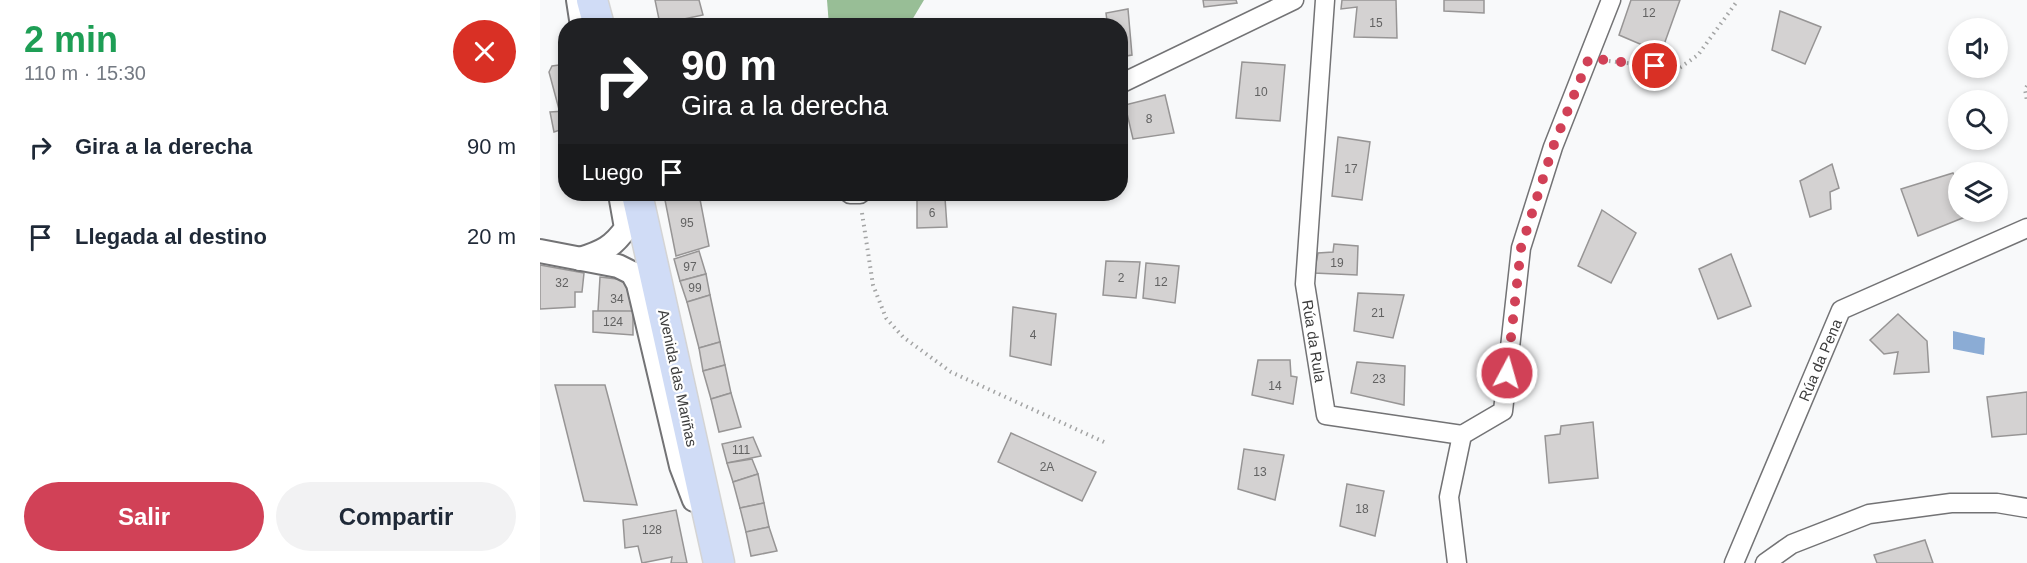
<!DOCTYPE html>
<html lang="es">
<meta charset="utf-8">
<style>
:root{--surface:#fff;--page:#f2f2f3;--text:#1f2937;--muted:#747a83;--accent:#d14157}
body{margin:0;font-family:Helvetica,sans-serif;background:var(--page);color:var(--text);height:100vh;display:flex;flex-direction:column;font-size:22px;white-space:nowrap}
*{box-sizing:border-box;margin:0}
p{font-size:20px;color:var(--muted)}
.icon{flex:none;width:33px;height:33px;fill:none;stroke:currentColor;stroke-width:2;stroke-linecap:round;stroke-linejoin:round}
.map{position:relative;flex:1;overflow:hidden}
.sheet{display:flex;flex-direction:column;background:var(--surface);width:540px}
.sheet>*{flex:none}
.guide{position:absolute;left:18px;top:18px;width:570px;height:183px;border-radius:24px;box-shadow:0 3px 9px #0003;background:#202124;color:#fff;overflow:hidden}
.controls{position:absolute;left:1408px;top:18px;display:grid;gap:12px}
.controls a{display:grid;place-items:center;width:60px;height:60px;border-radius:50%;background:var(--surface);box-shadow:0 3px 9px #0003;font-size:30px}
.pin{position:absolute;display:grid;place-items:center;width:51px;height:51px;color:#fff;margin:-26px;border:3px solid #fff;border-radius:50%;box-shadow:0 2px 6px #0007}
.me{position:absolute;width:66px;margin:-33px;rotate:6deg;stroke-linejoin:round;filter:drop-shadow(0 0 4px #0008)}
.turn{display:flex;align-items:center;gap:21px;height:126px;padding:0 24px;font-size:27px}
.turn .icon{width:78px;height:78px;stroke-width:2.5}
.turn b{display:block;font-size:42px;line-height:51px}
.then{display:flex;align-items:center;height:57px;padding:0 24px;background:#0003;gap:12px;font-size:22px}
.round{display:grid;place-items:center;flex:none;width:63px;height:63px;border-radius:32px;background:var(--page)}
.head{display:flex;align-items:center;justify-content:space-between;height:102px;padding:0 24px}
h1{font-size:36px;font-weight:800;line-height:45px;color:#1e9e55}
.primary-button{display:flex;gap:12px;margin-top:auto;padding:12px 24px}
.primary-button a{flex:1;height:69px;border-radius:36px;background:var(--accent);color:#fff;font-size:24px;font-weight:800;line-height:69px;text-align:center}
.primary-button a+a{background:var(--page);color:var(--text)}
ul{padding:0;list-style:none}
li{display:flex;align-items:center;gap:18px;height:90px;padding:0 24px}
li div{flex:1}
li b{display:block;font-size:22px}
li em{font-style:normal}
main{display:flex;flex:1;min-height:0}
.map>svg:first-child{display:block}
</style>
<main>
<section class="sheet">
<div class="head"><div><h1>2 min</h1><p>110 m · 15:30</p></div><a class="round" style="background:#d93025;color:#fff"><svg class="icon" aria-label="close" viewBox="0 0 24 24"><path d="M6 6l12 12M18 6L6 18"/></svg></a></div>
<ul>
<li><svg class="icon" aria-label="right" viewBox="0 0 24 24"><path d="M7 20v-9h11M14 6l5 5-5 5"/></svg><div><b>Gira a la derecha</b></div><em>90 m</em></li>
<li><svg class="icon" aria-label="arrive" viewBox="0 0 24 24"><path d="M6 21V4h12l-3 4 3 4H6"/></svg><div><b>Llegada al destino</b></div><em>20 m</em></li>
</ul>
<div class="primary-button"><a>Salir</a><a>Compartir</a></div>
</section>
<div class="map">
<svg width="1487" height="563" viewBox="0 0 1487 563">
<rect width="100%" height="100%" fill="#f8f9fa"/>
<polygon fill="#98be96" points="287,0 384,0 369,25 289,26"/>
<polygon fill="#8bacd5" points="1413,331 1445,338 1444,355 1413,349"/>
<g fill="#d4d2d2" stroke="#979595" stroke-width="1.5">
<polygon points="115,0 159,0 163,15 120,24"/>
<polygon points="663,0 696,0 697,3 664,7"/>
<polygon points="802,0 856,0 857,38 814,37 817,7 801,9"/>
<polygon points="904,0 944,0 944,13 904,11"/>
<polygon points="1091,0 1140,0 1121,53 1079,35"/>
<polygon points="588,9 592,55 580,57 580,26 555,25 567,21 566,13"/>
<polygon points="1240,11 1281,27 1265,64 1232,50"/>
<polygon points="702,62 745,65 740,121 696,118"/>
<polygon points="26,64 26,111 20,113 9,72 12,66"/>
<polygon points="625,95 634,133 593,139 585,105"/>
<polygon points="26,111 26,128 14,132 10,112"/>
<polygon points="798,137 830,142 822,200 792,196"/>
<polygon points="1292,164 1299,188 1290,192 1291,209 1270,217 1260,181"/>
<polygon points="1413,173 1419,188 1419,212 1429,212 1430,215 1378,236 1361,189"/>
<polygon points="151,194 159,194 169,246 136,256 125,200"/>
<polygon points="377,198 405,198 407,227 377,228"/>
<polygon points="1062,210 1096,233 1071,283 1038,266"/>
<polygon points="794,244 818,246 817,275 774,273 778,253 793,252"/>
<polygon points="159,251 166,274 140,281 134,259"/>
<polygon points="1191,254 1211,306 1178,319 1159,269"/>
<polygon points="566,261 600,262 596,298 563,295"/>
<polygon points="606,263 639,266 635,303 603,298"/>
<polygon points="0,265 44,273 42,292 35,292 35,307 0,309"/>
<polygon points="166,274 170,295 147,302 140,281"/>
<polygon points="60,277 85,280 97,312 58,311"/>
<polygon points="818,293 864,295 853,338 814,331"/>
<polygon points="170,295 180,342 159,348 147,302"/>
<polygon points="473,307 516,314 511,365 470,356"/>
<polygon points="53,311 93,311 93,335 53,332"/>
<polygon points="1358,314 1387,341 1389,372 1354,374 1358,352 1344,354 1330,340"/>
<polygon points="180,342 185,365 163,371 159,348"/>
<polygon points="718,360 750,360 751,376 757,377 753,404 712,395"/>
<polygon points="817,362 865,366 864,405 811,393"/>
<polygon points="185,365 191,393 171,399 163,371"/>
<polygon points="15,385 65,385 97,505 44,501"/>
<polygon points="1487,392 1487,434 1452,437 1447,397"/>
<polygon points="191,393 201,427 179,432 171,399"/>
<polygon points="1053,422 1058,478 1009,483 1005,436 1020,434 1021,426"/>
<polygon points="471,433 556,472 542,501 458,462"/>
<polygon points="213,437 221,456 187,463 182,444"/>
<polygon points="704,449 744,455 735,500 698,489"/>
<polygon points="212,459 218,474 193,482 187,463"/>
<polygon points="218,474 224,503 200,508 193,482"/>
<polygon points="807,484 844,491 835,536 800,526"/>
<polygon points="224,503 229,527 206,532 200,508"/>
<polygon points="136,510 147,563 131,563 132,557 102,563 98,546 85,548 83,520"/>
<polygon points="229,527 237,551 211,556 206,532"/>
<polygon points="1385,540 1393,563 1337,563 1334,555"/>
</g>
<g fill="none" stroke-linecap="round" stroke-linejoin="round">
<g stroke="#737375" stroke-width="21">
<g id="minor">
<polyline points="785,0 765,284 786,415 922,435"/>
<polyline points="580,84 754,0"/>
<polyline points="310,194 320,194"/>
<polyline points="922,435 963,411 981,248 1013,147 1071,0"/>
<polyline points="917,563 909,497 922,435"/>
<polyline points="1194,563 1301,310 1487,228"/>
<polyline points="1225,563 1252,544 1329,514 1411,503 1457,503 1487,508"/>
</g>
</g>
<g stroke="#737375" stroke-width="26">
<g id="tertiary">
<polyline points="38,0 42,26"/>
<polyline points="0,251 78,266 92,273 98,284 141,466 154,500"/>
<path d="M40,259c22,-7 33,-12 46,-31l-6,-34"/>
</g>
</g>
<g stroke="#d4d4d4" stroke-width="33">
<g id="trunk">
<polyline points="52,0 59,26"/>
<polyline points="97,194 179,563"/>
</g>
</g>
<g stroke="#a3a4a4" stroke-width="4" stroke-dasharray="1.5 4.5" stroke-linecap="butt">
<polyline points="1069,61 1138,69 1158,55 1198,0"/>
<polyline points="1487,86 1485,89 1487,101"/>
<polyline points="322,213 333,285 346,318 363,337 411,372 564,442"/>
</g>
<use href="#minor" stroke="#fff" stroke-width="18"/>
<use href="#tertiary" stroke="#fff" stroke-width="22"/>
<use href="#trunk" stroke="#d0dcf6" stroke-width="30"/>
</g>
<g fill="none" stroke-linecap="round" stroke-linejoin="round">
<polyline stroke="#d14157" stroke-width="10" stroke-dasharray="0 18" points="967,373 981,248 1013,147 1049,58 1115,66"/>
</g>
<g text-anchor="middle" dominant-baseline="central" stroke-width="4.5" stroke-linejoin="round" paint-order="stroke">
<g font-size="12" fill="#626262">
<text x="1109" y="13">12</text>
<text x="836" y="23">15</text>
<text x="721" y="92">10</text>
<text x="609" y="119">8</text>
<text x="811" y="169">17</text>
<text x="392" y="213">6</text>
<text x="147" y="223">95</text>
<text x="797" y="263">19</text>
<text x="150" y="267">97</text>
<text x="581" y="278">2</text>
<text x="621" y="282">12</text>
<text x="22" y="283">32</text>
<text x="155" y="288">99</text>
<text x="77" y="299">34</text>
<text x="838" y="313">21</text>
<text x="73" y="322">124</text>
<text x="493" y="335">4</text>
<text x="839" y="379">23</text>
<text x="735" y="386">14</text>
<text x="201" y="450">111</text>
<text x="507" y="467">2A</text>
<text x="720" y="472">13</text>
<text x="822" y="509">18</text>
<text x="112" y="530">128</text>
</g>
<g font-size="15" fill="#3c3c3c" stroke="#fff">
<text transform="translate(774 341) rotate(81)">Rúa da Rula</text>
<text transform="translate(1280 360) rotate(-67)">Rúa da Pena</text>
<text transform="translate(138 378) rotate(78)">Avenida das Mariñas</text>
</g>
</g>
</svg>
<div class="controls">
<a><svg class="icon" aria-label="sound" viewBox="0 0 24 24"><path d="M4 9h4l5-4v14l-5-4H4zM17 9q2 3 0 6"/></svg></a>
<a><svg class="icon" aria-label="search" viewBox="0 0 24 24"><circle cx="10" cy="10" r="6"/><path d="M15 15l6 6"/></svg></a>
<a><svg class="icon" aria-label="layers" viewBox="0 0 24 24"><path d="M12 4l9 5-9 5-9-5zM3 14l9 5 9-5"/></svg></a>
</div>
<div class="pin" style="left:1115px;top:66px;background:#d93025"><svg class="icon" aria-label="arrive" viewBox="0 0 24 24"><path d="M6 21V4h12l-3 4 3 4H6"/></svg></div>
<svg class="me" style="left:967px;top:373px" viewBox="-20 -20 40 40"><circle r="17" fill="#d14157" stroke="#fff" stroke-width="3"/><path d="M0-11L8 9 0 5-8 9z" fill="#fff"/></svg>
<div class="guide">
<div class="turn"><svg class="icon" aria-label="right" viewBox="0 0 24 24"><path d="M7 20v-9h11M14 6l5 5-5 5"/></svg><div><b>90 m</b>Gira a la derecha</div></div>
<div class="then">Luego<svg class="icon" aria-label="arrive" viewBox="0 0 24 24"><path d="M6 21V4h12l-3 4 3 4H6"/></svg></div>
</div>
</div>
</main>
